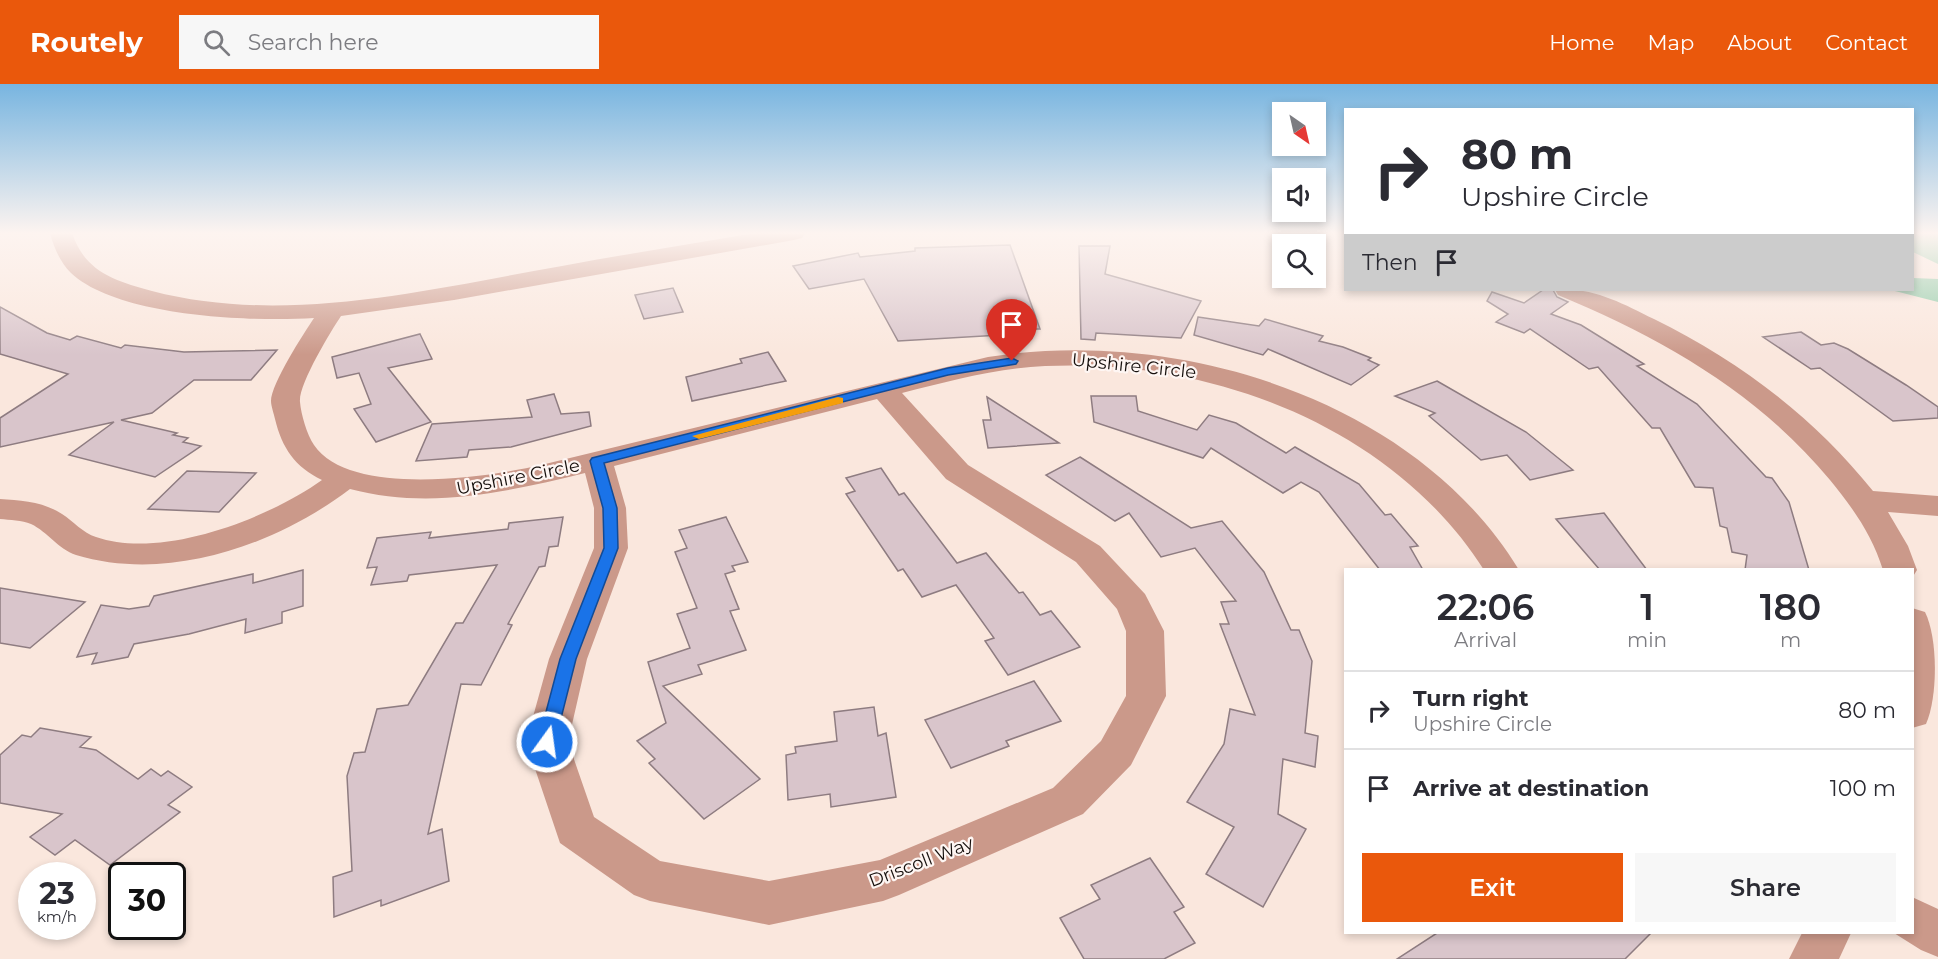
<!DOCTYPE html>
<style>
:root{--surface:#fff;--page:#f7f7f7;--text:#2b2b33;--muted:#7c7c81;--line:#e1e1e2;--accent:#ea580c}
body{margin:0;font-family:Montserrat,sans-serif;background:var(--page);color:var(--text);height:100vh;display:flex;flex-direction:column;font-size:22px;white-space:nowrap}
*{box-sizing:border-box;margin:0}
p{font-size:20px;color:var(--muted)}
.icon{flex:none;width:33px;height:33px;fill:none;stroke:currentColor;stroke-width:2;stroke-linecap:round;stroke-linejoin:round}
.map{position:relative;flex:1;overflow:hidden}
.sheet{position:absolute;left:1344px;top:484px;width:570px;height:366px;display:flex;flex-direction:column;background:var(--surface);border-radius:0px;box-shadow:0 3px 9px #0003}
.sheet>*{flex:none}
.banner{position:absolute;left:1344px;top:24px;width:570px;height:183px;border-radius:0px;box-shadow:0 3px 9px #0003;background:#fff;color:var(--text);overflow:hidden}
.needle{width:39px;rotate:146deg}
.fabs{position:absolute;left:1272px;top:18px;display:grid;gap:12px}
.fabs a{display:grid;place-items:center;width:54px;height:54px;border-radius:0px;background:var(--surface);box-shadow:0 3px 9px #0003;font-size:30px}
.speed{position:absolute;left:18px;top:778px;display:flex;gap:12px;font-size:30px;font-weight:700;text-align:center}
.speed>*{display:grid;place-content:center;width:78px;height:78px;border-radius:50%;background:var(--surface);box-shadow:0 3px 9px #0003;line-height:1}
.speed small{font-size:15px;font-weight:400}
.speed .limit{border:3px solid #111;border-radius:9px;background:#fff;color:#111}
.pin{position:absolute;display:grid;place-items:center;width:51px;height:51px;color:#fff;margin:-62px -26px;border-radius:50% 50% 50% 0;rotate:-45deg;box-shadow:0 0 6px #0007}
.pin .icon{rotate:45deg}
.me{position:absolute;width:66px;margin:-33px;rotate:14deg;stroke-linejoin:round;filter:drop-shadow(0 0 4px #0008)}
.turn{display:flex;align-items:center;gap:21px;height:126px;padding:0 18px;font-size:27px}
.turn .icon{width:78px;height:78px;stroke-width:2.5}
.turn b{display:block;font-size:42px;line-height:51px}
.then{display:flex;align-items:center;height:57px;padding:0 18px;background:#0003;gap:12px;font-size:22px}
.eta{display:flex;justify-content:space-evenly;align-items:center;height:102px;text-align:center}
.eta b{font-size:36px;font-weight:600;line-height:42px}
.button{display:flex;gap:12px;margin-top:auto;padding:12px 18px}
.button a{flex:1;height:69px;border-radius:0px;background:var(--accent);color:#fff;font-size:24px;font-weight:600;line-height:69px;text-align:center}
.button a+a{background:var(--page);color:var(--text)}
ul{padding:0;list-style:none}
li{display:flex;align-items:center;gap:18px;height:78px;padding:0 18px;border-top:2px solid var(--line)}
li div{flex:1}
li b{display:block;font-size:22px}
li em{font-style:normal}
header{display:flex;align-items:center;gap:36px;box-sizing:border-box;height:84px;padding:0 30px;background:var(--accent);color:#fff}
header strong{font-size:28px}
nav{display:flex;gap:33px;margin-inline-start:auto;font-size:21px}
.search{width:420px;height:54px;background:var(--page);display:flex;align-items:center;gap:15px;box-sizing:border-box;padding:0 21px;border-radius:0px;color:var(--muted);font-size:22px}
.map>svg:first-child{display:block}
</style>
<header>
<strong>Routely</strong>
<div class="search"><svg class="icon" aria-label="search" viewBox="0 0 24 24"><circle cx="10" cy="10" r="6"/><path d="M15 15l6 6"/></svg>Search here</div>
<nav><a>Home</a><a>Map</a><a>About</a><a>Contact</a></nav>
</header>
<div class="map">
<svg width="1938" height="875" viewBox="0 0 1938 875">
<rect width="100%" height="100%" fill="#fae7dd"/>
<g fill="#8ccaa6">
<polygon points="1913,149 1938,149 1938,180 1913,168"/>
<polygon points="1913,194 1938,195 1938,218 1891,206 1912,206"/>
</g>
<g fill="#d9c5cb" stroke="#8e7c81" stroke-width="1.5">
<polygon points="1010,161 1040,245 1017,245 1018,250 898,257 864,195 809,205 793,182 858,169 860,173 915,167 915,164"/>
<polygon points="1079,162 1110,162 1105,190 1201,217 1181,254 1096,249 1095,256 1081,255"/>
<polygon points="673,204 683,228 644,235 635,211"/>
<polygon points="1543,206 1553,206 1557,213 1568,218 1551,230 1581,241 1644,280 1637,282 1697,320 1766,393 1772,394 1789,418 1809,486 1745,486 1747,471 1732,468 1727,444 1720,442 1713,404 1695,403 1660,344 1652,344 1598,283 1589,285 1530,245 1524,249 1496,238 1508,230 1487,217 1492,208 1524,219"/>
<polygon points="0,223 47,249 70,256 77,252 121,264 125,261 184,268 277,266 251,296 194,296 152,329 121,336 177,349 173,351 188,354 183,358 201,362 155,393 69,371 114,338 0,363 0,334 68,290 0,270"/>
<polygon points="1198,233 1259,242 1265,235 1323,252 1319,257 1343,263 1371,274 1368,276 1379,281 1351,301 1268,265 1263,271 1194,251"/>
<polygon points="1801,248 1821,261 1834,259 1848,265 1906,301 1938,323 1938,334 1893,337 1820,284 1811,285 1763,253"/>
<polygon points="420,250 432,275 388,284 431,338 376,358 354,325 371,320 359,289 337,294 332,273"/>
<polygon points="768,268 786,297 692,317 686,293 742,279 740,275"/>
<polygon points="1437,297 1526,348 1573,386 1530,396 1507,371 1481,376 1429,332 1435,329 1395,312"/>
<polygon points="554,310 561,330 589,328 591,342 511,363 469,366 467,373 416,377 432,340 532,333 527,316"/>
<polygon points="1091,312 1136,312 1138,327 1197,346 1209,331 1236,339 1286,369 1295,363 1359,400 1385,431 1391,430 1418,462 1410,463 1423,486 1380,486 1319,408 1301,398 1283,409 1211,364 1203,374 1094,338"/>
<polygon points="987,313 1059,359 988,364 983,336 991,336"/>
<polygon points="1080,373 1191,444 1222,437 1264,488 1291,546 1299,546 1312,577 1305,649 1318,652 1315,683 1283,675 1278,730 1306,745 1263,823 1206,790 1234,743 1187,718 1224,660 1230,625 1255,631 1220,540 1229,540 1221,518 1236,517 1195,464 1161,473 1129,429 1115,437 1046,391"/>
<polygon points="881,384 899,411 904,409 957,479 986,469 1019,509 1023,508 1040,531 1051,527 1080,563 1008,591 985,557 994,554 956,501 922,513 903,485 898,487 846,410 855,407 846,394"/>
<polygon points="187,387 256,389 219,428 148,425"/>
<polygon points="1604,429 1647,486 1600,486 1556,435"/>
<polygon points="563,433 558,462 549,463 545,482 539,483 508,540 512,541 481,601 461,600 428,750 442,745 449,797 381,822 381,816 334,833 333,793 352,787 347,692 354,669 365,668 377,625 408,621 456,539 463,539 497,481 409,491 407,497 371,501 377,483 367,484 377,454 431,448 429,454 508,445 509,439"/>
<polygon points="726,433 748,478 732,482 735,487 725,490 739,525 730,527 746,566 698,581 702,590 663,602 760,695 704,735 649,679 655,675 637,657 666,639 648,578 690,564 677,530 697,524 675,468 687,464 679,446"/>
<polygon points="303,486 303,522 282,528 282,539 245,549 246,535 189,550 134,560 128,573 92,580 97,569 77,573 101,521 129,525 149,522 154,512 253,490 253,499"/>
<polygon points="0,504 85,518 30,564 0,559"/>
<polygon points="1034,597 1061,637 1006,657 1009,662 951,684 925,636"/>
<polygon points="874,623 878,652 886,649 896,713 831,723 830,710 788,716 786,671 796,669 795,663 837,657 834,628"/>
<polygon points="40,644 91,653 80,663 96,666 138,695 151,685 161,692 168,687 192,703 168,721 180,728 110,781 75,756 55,771 30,753 62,730 0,719 0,671 22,651 31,653"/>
<polygon points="1150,774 1184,823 1174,828 1195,859 1164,875 1084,875 1060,834 1100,815 1091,801"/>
<polygon points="1437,849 1651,849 1625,875 1397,875"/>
</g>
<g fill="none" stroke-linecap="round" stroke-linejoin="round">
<g fill="#cb998a" fill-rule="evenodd">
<path d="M50,149h22c13,39 43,48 80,58 134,35 277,-2 410,-25 64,-12 129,-22 193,-33h50l-3,5 -8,2 -340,60 -113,16c-10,15 -43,69 -41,86 1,12 7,33 14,43 36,53 175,32 227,20l447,-108c191,-30 427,42 531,213h-35c-91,-143 -272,-212 -439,-204 -48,2 -96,15 -143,27l66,72 132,81 45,48 19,37 2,65 -35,69 -48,49 -184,81 -16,6 -114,24 -119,-24 -16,-6 -74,-52 -34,-101 23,-83 45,-111v-40l-9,-35c-78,19 -155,37 -235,16 -74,56 -181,94 -274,66 -18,-6 -28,-23 -45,-31 -9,-4 -21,-4 -31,-5v-20c21,1 44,3 62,15 11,7 21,19 34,23 66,23 173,-19 226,-57 -27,-13 -40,-32 -47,-61 -1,-5 -4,-13 -4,-18 0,-17 33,-68 43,-83 -62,4 -196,-1 -243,-45 -11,-11 -17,-25 -21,-40zM877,315l69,80 130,83 41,47 9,22v65l-25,45 -48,47 -173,72 -111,21 -109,-20 -66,-44 -26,-75 19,-83 41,-111 -2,-40 -12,-42z"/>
<path d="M1555,206c36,-4 67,13 99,29 85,42 159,97 219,172l65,5v20l-50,-4 20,34 9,24 -5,8v-8h-29c-11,-35 -30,-62 -53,-90 -72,-87 -168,-142 -272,-185z"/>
<path d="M1912,524l13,4c13,26 13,85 1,112l-14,4z"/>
<polygon points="1912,813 1938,825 1938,873 1921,866 1894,849 1912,849"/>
<polygon points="1802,849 1851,849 1839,875 1789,875"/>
</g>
</g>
<linearGradient id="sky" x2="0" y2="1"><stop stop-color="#78b5e0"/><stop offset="0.55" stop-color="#fdf4f0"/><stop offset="1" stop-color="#fdf4f0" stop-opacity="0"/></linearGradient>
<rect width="1938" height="271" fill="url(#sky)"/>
<polygon fill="#1a73e8" stroke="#114b97" stroke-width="1.5" points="1012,274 1018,277 1016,280 948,291 604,379 617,424 618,464 576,575 555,658 553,663 541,663 538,658 560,575 604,464 603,424 590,377 592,374 948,284"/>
<polygon fill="#f59e0b" points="838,313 843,314 843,319 699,355 692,352"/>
<g text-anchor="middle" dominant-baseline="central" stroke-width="4.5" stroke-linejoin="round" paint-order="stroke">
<g font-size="18" fill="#16100d" stroke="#fef6f3">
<text transform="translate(1134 282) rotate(6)">Upshire Circle</text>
<text transform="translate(518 393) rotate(-11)">Upshire Circle</text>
<text transform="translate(921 778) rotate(-21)">Driscoll Way</text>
</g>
</g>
</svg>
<div class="fabs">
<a><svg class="needle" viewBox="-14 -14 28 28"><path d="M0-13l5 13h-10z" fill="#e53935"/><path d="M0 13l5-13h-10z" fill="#7c7c81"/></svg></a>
<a><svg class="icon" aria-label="sound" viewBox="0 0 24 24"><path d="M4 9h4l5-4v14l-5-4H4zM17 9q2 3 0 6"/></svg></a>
<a><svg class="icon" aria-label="search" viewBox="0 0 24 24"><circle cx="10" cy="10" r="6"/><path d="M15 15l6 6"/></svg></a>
</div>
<div class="speed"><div>23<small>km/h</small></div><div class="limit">30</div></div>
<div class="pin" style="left:1012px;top:277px;background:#d93025"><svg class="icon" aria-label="arrive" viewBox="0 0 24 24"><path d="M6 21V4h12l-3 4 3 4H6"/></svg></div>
<svg class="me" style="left:547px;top:658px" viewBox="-20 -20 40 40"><circle r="17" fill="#1a73e8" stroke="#fff" stroke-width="3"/><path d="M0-11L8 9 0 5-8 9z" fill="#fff"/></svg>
<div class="banner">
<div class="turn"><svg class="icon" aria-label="right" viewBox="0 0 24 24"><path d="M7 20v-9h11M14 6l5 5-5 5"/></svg><div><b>80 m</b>Upshire Circle</div></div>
<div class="then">Then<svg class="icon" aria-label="arrive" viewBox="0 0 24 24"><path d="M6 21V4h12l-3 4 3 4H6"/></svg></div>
</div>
<section class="sheet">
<div class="eta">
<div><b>22:06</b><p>Arrival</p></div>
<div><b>1</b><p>min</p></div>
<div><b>180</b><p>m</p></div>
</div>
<ul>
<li><svg class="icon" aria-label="right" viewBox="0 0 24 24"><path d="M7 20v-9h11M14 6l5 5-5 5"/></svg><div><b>Turn right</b><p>Upshire Circle</p></div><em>80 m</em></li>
<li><svg class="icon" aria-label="arrive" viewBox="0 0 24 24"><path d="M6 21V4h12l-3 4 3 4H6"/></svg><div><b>Arrive at destination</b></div><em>100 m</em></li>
</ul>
<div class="button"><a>Exit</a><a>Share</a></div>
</section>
</div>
